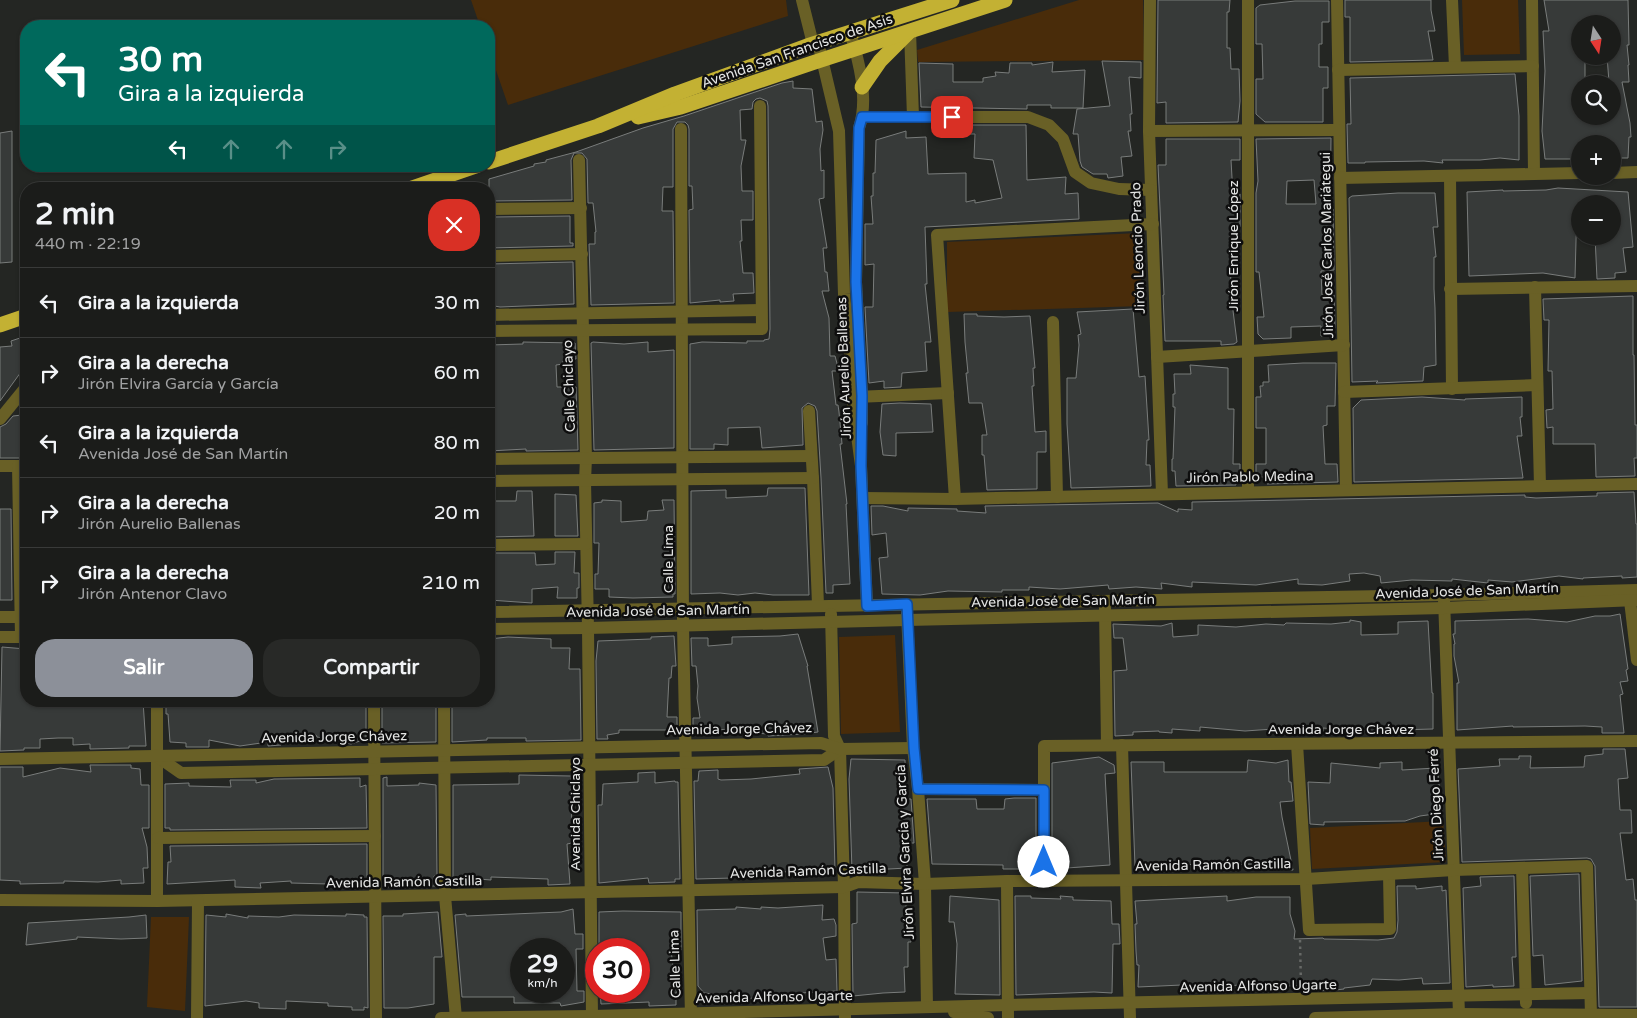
<!DOCTYPE html>
<html lang="es">
<meta charset="utf-8">
<style>
:root{--surface:#1b1c1a;--page:#282927;--text:#f1f3f6;--muted:#a0a1a2;--line:#393a39;--accent:#8c9099}
body{margin:0;font-family:"Varela Round",sans-serif;background:var(--page);color:var(--text);height:100vh;display:flex;flex-direction:column;font-size:19px;white-space:nowrap}
*{box-sizing:border-box;margin:0}
p{font-size:16px;color:var(--muted)}
.icon{flex:none;width:28px;height:28px;fill:none;stroke:currentColor;stroke-width:2;stroke-linecap:round;stroke-linejoin:round}
.map{position:relative;flex:1;overflow:hidden}
.details{position:absolute;left:20px;top:182px;width:475px;height:525px;display:flex;flex-direction:column;background:var(--surface);border-radius:20px;box-shadow:0 1px 4px #0004,0 0 0 1px var(--line)}
.details>*{flex:none}
.hud{position:absolute;left:20px;top:20px;width:475px;height:152px;border-radius:20px;box-shadow:0 1px 4px #0004,0 0 0 1px var(--line);background:#00695c;color:#fff;overflow:hidden}
.needle{width:32px;rotate:168deg}
.controls{position:absolute;left:1571px;top:15px;display:grid;gap:10px}
.controls a{display:grid;place-items:center;width:50px;height:50px;border-radius:50%;background:var(--surface);box-shadow:0 1px 4px #0004,0 0 0 1px var(--line);font-size:25px}
.speed{position:absolute;left:510px;top:938px;display:flex;gap:10px;font-size:25px;font-weight:700;text-align:center}
.speed>*{display:grid;place-content:center;width:65px;height:65px;border-radius:50%;background:var(--surface);box-shadow:0 1px 4px #0004,0 0 0 1px var(--line);line-height:1}
.speed small{font-size:12px;font-weight:400}
.speed .limit{border:8px solid #d22;background:#fff;color:#111}
.pin{position:absolute;display:grid;place-items:center;width:42px;height:42px;color:#fff;margin:-21px;border-radius:10px;box-shadow:0 2px 8px #0006}
.me{position:absolute;width:55px;margin:-28px;rotate:0deg;stroke-linejoin:round;filter:drop-shadow(0 0 4px #0008)}
.turn{display:flex;align-items:center;gap:18px;height:105px;padding:0 15px;font-size:22px}
.turn .icon{width:65px;height:65px;stroke-width:2.5}
.turn b{display:block;font-size:35px;line-height:42px}
.lanes{display:flex;align-items:center;height:48px;padding:0 15px;background:#0003;justify-content:center;gap:25px;direction:ltr}
.lanes .off{opacity:.35}
.round{display:grid;place-items:center;flex:none;width:52px;height:52px;border-radius:20px;background:var(--page)}
.summary{display:flex;align-items:center;justify-content:space-between;height:85px;padding:0 15px}
h1{font-size:30px;font-weight:700;line-height:38px}
.button{display:flex;gap:10px;margin-top:auto;padding:10px 15px}
.button a{flex:1;height:58px;border-radius:20px;background:var(--accent);color:#fff;font-size:20px;font-weight:700;line-height:58px;text-align:center}
.button a+a{background:var(--page);color:var(--text)}
ul{padding:0;list-style:none}
li{display:flex;align-items:center;gap:15px;height:70px;padding:0 15px;border-top:1px solid var(--line)}
li div{flex:1}
li b{display:block;font-size:19px}
li em{font-style:normal}
.map>svg:first-child{display:block}
</style>
<div class="map">
<svg width="1637" height="1018" viewBox="0 0 1637 1018">
<rect width="100%" height="100%" fill="#242623"/>
<g fill="#492c0a">
<polygon points="471,0 786,0 788,16 508,105 489,50 489,26 480,26"/>
<polygon points="1079,0 1143,0 1144,60 918,62 917,50"/>
<polygon points="1462,0 1518,0 1520,54 1464,55"/>
<polygon points="1139,233 1142,306 947,312 947,242"/>
<polygon points="895,635 900,732 841,734 839,637"/>
<polygon points="1443,821 1446,862 1312,869 1310,828"/>
<polygon points="151,917 189,917 185,1011 147,1007"/>
</g>
<g fill="#373a39" stroke="#797c7b" fill-rule="evenodd">
<polygon points="1158,0 1230,0 1229,12 1227,12 1227,48 1230,48 1231,69 1239,69 1240,101 1238,122 1166,123 1166,102 1157,103"/>
<polygon points="1345,0 1431,0 1431,10 1435,31 1428,31 1433,60 1350,62 1350,17 1345,17"/>
<path d="M1544,0h84l1,45h-2l2,20h-1l1,17h-7l8,41 1,14h-2l-1,21h-16v-14h-32v15h-35l-3,-28 3,-60 -2,-40h6zM1579,24h33v32h-5l2,26h3v34h-3v4h-25l-1,-4h-3v-32h5v-28h-5z"/>
<polygon points="1295,1 1329,1 1329,22 1322,22 1322,44 1319,44 1319,67 1328,67 1328,88 1323,88 1323,122 1265,122 1256,114 1256,79 1263,79 1262,44 1256,44 1256,8 1260,5"/>
<polygon points="1102,61 1141,62 1141,78 1129,77 1132,114 1130,114 1131,131 1128,131 1132,156 1121,157 1123,176 1108,178 1107,174 1093,174 1082,167 1080,161 1078,134 1073,134 1077,109 1110,106"/>
<polygon points="1053,62 1052,72 1085,70 1083,108 1051,108 1051,105 1027,105 1027,109 921,107 919,63 953,64 953,82 983,82 983,78 996,76 995,72 1009,73 1010,63 1032,63 1032,65"/>
<polygon points="1515,74 1519,116 1519,160 1500,158 1480,160 1442,160 1443,163 1424,161 1365,162 1365,163 1348,163 1347,124 1351,124 1350,78"/>
<polygon points="793,81 793,88 812,89 816,122 822,121 823,130 820,149 821,171 824,170 824,198 819,199 827,248 823,248 825,272 827,272 829,291 822,291 829,318 830,356 835,356 839,371 832,371 836,405 838,405 839,412 842,444 840,444 847,504 846,504 850,584 833,585 833,593 826,593 821,478 817,411 815,406 808,403 802,408 803,445 762,448 760,427 728,428 728,445 714,444 714,449 690,449 690,344 702,342 747,343 747,341 764,341 764,340 769,339 770,329 768,106 767,101 760,98 756,99 753,102 752,109 740,110 741,140 746,140 741,166 742,191 753,191 753,220 741,220 742,241 740,241 743,273 753,273 754,293 733,294 734,301 720,302 720,300 690,303 689,210 693,209 692,186 689,186 689,129 688,125 685,122 677,122 673,129 673,187 663,187 662,211 673,211 674,303 591,305 589,244 595,244 595,232 596,232 593,203 588,203 587,159 582,153 574,153 571,160 572,200 489,201 489,179 534,166 534,164 546,162 546,160 576,152 643,128 684,116 782,83"/>
<polygon points="965,125 1026,125 1027,180 1066,177 1065,194 1078,193 1079,219 925,227 927,284 925,284 931,342 925,342 927,371 902,373 901,387 884,388 884,381 869,383 865,307 873,307 874,264 865,265 865,224 873,224 871,196 873,196 873,173 875,173 876,140 906,131 906,138 926,137 928,174 966,173 966,202 975,200 975,203 1002,198 993,160 974,158 975,134 965,134"/>
<polygon points="12,131 12,262 0,263 0,133"/>
<path d="M1331,138l-1,73 3,-2 1,61 -13,1 1,24h12l1,32 -4,9h-10v-10l-30,1v11l-28,1 -5,-5 -1,-17h7l-5,-45h-3v-79l2,-12 -2,-42zM1314,180l2,24h-30l1,-23z"/>
<polygon points="1166,139 1240,139 1240,160 1231,160 1233,195 1240,194 1240,227 1230,228 1231,295 1237,342 1234,344 1221,345 1221,341 1165,341 1163,295 1164,295 1158,165 1166,165"/>
<polygon points="1558,188 1628,192 1633,247 1623,248 1626,272 1615,273 1615,278 1597,279 1595,236 1612,236 1612,204 1577,204 1575,278 1543,273 1469,276 1467,192 1503,190 1503,191 1546,190"/>
<polygon points="1398,193 1435,193 1438,227 1433,227 1436,257 1434,257 1434,289 1435,308 1436,365 1424,367 1423,381 1376,383 1378,381 1352,382 1349,198 1352,196"/>
<polygon points="570,216 570,243 573,243 573,246 489,248 489,234 493,232 493,217"/>
<polygon points="573,262 574,304 500,307 489,305 489,264"/>
<polygon points="1633,296 1633,355 1634,355 1635,425 1637,425 1637,458 1634,458 1635,476 1596,477 1595,444 1553,444 1553,427 1547,428 1546,410 1553,409 1552,371 1548,371 1549,320 1544,320 1543,299"/>
<polygon points="1133,309 1139,377 1145,376 1149,440 1147,440 1146,465 1150,465 1151,486 1071,488 1067,424 1067,378 1076,378 1079,345 1078,335 1081,334 1077,312"/>
<polygon points="964,314 977,314 977,316 1004,317 1030,316 1035,368 1033,368 1034,386 1032,386 1035,432 1046,431 1046,452 1037,452 1037,489 987,490 984,455 982,455 982,435 987,435 982,403 969,403 966,373 968,373 965,342"/>
<polygon points="26,336 26,365 0,401 0,347 12,346 11,341"/>
<polygon points="523,342 575,343 576,359 563,361 563,364 556,365 557,387 576,387 578,450 526,451 526,449 489,451 489,345 523,344"/>
<polygon points="593,342 624,344 648,342 648,352 674,350 674,448 594,450 591,343"/>
<polygon points="1303,363 1336,363 1335,406 1327,406 1327,425 1323,426 1325,464 1337,464 1338,482 1267,484 1268,477 1256,477 1256,464 1266,464 1266,428 1256,428 1256,397 1261,397 1260,386 1263,386 1263,382 1269,382 1268,365"/>
<polygon points="1190,365 1228,368 1228,409 1234,409 1233,464 1240,464 1240,478 1235,478 1236,485 1176,486 1175,471 1172,471 1172,459 1173,459 1175,407 1173,407 1173,394 1175,394 1174,374 1191,374"/>
<polygon points="1422,397 1465,400 1465,399 1522,397 1522,417 1520,417 1522,436 1517,436 1523,478 1354,482 1353,408 1361,400"/>
<polygon points="900,403 931,404 933,432 896,433 896,456 883,455 880,432 882,404"/>
<polygon points="22,415 24,458 0,458 0,427 6,424 13,416"/>
<polygon points="768,488 805,488 809,595 773,595 755,593 738,595 720,593 691,594 691,491 726,490 726,498 746,497 767,496"/>
<polygon points="517,491 532,491 534,536 489,537 489,501 516,501"/>
<polygon points="1634,492 1636,524 1637,524 1637,577 1622,578 1622,576 1583,578 1583,579 1559,576 1512,582 1488,580 1488,583 1452,579 1452,581 1412,580 1381,583 1380,576 1364,573 1349,574 1350,581 1322,585 1298,584 1298,579 1256,585 1192,582 1192,587 1161,583 1162,589 1136,587 1109,589 1108,585 1060,589 1029,587 1029,590 1002,590 1002,592 948,591 920,595 882,594 879,558 888,557 886,533 872,535 871,506 883,506 908,511 908,508 957,509 957,511 986,513 985,506 1158,503 1178,512 1178,509 1192,510 1192,502 1525,495 1525,497 1536,498 1597,496 1597,493"/>
<polygon points="555,494 576,495 578,536 555,536"/>
<polygon points="602,500 621,501 621,522 647,520 648,511 664,510 662,500 674,500 675,594 673,594 673,597 633,598 609,597 609,589 595,589 595,574 598,574 599,543 594,543 594,503 602,502"/>
<polygon points="0,509 11,509 12,600 0,600"/>
<polygon points="555,552 575,552 574,573 579,573 579,588 577,588 577,598 557,598 558,587 532,589 532,603 489,600 489,553 535,553 536,565 555,564"/>
<polygon points="1620,614 1628,669 1626,670 1628,681 1620,682 1623,694 1620,695 1624,733 1602,733 1602,727 1585,726 1513,727 1513,726 1457,730 1457,683 1459,683 1454,656 1454,644 1455,644 1453,634 1455,634 1455,621 1528,619 1567,622 1595,616 1610,616"/>
<polygon points="1350,620 1361,622 1361,635 1398,634 1398,622 1428,621 1432,693 1433,693 1433,729 1358,731 1323,728 1323,732 1289,733 1288,728 1245,731 1200,727 1200,731 1172,729 1172,733 1159,732 1159,731 1133,732 1133,735 1115,736 1114,671 1127,670 1123,638 1114,638 1113,624 1161,626 1172,623 1173,637 1198,635 1198,625 1236,627 1266,624 1284,625 1286,623 1331,624 1350,622"/>
<polygon points="798,634 808,666 807,666 818,732 803,734 768,736 768,734 755,733 735,734 734,729 693,731 693,718 700,718 697,698 698,686 696,666 692,666 691,638 708,638 708,646 732,644 732,637 780,636"/>
<polygon points="674,636 676,666 672,666 671,678 669,678 667,717 677,717 677,730 619,730 619,733 607,735 608,739 597,739 596,661 598,641 651,639 651,637"/>
<polygon points="508,637 551,639 551,648 570,648 569,669 580,669 581,740 526,741 526,738 487,738 487,740 452,742 452,702 489,702 489,639"/>
<polygon points="2,647 26,649 26,701 143,701 146,746 129,746 129,748 90,749 90,744 73,745 73,738 58,738 40,739 40,748 24,748 24,750 0,751"/>
<polygon points="166,701 243,701 244,706 266,704 266,701 366,701 366,739 351,744 317,737 316,735 280,737 281,745 268,746 268,742 240,746 209,740 209,747 186,747 186,743 170,742 168,714 166,714"/>
<polygon points="382,701 436,702 436,742 382,743"/>
<polygon points="1603,749 1625,749 1628,778 1618,779 1619,796 1620,810 1631,810 1632,833 1620,833 1626,880 1633,879 1635,900 1637,900 1637,1007 1599,1007 1595,866 1591,859 1587,858 1462,862 1458,769 1500,766 1499,759 1519,759 1519,756 1531,756 1530,768 1584,767 1585,756 1603,754"/>
<polygon points="1099,757 1114,765 1115,773 1105,774 1110,865 1052,869 1052,763"/>
<polygon points="851,759 905,760 906,799 911,799 914,843 907,843 907,868 852,871 849,779"/>
<polygon points="1248,760 1276,763 1288,760 1289,782 1291,782 1293,801 1280,802 1282,817 1293,870 1252,867 1252,864 1210,866 1172,863 1135,866 1131,762 1164,762 1164,772 1247,772"/>
<polygon points="1402,762 1402,770 1436,768 1436,775 1438,774 1442,813 1420,816 1405,821 1324,822 1324,825 1310,824 1308,782 1330,783 1331,763 1380,768 1380,763"/>
<polygon points="90,765 131,765 131,768 140,769 141,785 149,785 149,828 142,828 147,847 148,868 143,868 144,883 121,884 121,880 98,882 64,881 64,883 20,884 20,881 0,880 0,767 23,767 23,777 60,768 91,772"/>
<polygon points="828,767 833,788 835,871 773,872 733,877 733,878 696,879 694,781 698,781 699,771 718,770 718,779 721,780 751,779 800,774 799,769"/>
<polygon points="655,772 655,783 675,781 675,782 678,782 680,879 675,879 675,882 649,883 648,878 599,883 598,805 602,805 603,784 638,782 638,773"/>
<polygon points="519,775 571,776 572,843 567,844 570,884 548,885 548,879 491,877 491,880 453,877 453,785 519,784"/>
<polygon points="387,777 387,786 419,785 419,783 436,785 437,876 434,876 435,886 383,887 383,778"/>
<polygon points="360,778 360,787 366,785 367,828 170,830 170,828 165,828 165,784 189,783 189,786 231,787 230,780 256,780 256,783 274,779"/>
<polygon points="1014,798 1036,798 1036,869 1003,869 1003,865 932,864 927,799 976,799 977,809 1004,809 1005,799"/>
<polygon points="367,844 367,885 291,883 291,881 260,883 261,888 235,887 235,880 167,884 168,862 171,862 170,846"/>
<polygon points="1579,874 1582,981 1545,985 1543,955 1533,956 1530,876"/>
<polygon points="1514,876 1516,957 1512,957 1514,986 1493,987 1493,985 1466,987 1463,888 1481,886 1480,877"/>
<polygon points="1397,886 1416,886 1416,889 1442,886 1442,891 1446,890 1450,983 1423,984 1422,978 1399,980 1372,979 1370,985 1344,988 1344,989 1335,990 1304,991 1304,985 1273,987 1273,983 1225,986 1194,985 1194,986 1183,986 1182,985 1138,987 1139,965 1137,965 1136,951 1135,924 1137,924 1135,901 1227,896 1227,901 1256,897 1290,897 1290,914 1295,931 1294,939 1323,938 1324,939 1378,940 1394,938 1397,932 1398,920"/>
<polygon points="857,892 906,893 906,919 910,918 911,942 908,942 908,967 904,967 905,992 883,993 853,996 852,924 857,923"/>
<polygon points="950,896 999,900 1000,995 955,994 957,944 954,922 949,922"/>
<polygon points="1015,896 1031,896 1031,898 1061,899 1060,896 1073,897 1073,900 1111,901 1112,924 1119,924 1120,944 1113,944 1112,993 1094,992 1016,995"/>
<polygon points="823,905 822,920 834,919 836,925 836,936 823,938 826,960 836,959 837,991 782,994 782,1001 764,1000 764,997 723,1001 723,995 704,993 698,986 697,910 736,909 736,907 761,909 761,907 778,908"/>
<path d="M573,909l2,25h8v15h-7l1,42h7v11l-23,4 -1,-3h-46v-6h-52l-7,-82 11,-1v2l95,-4zM521,949h43v42h-43z"/>
<polygon points="623,911 681,912 681,950 671,950 674,974 678,974 681,992 676,992 676,1005 649,1006 649,1002 601,1004 600,991 639,991 639,949 599,949 599,912"/>
<polygon points="438,912 442,957 434,957 434,1004 408,1008 384,1008 383,916 403,916 403,914"/>
<polygon points="226,914 248,918 248,916 279,917 294,915 346,916 346,914 364,915 364,917 367,917 368,1008 364,1007 364,1010 352,1010 352,1007 328,1006 328,1003 286,1001 286,1009 259,1008 259,1003 246,1001 205,1006 206,915 226,917"/>
<polygon points="146,915 147,938 121,939 77,937 77,939 26,945 28,923 129,917"/>
</g>
<g fill="none" stroke-linecap="round" stroke-linejoin="round">
<polyline stroke="#676967" stroke-width="2.5" stroke-dasharray="2.5 4" stroke-linecap="butt" points="1300,940 1301,987"/>
<g stroke="#696026" stroke-width="12">
<polyline points="802,0 813,44"/>
<polyline points="1150,0 1149,131 1162,494"/>
<polyline points="1337,0 1346,490"/>
<polyline points="1452,0 1455,67"/>
<polyline points="1532,0 1534,174"/>
<polyline points="910,31 913,117"/>
<path d="M850,32c9,29 19,67 9,96l-3,154 6,115v26"/>
<polyline points="818,42 839,131 844,294 851,365 852,397 861,466 867,606"/>
<polyline points="1338,70 1533,66"/>
<polyline points="862,117 1028,117 1049,125 1063,139 1075,172 1091,183 1119,189 1151,190"/>
<polyline points="681,129 683,625 691,1018"/>
<polyline points="1149,131 1339,130"/>
<polyline points="579,160 586,458 585,481 588,628 592,1018"/>
<polyline points="1612,173 1637,172"/>
<polyline points="1450,176 1452,389"/>
<polyline points="1340,178 1580,173"/>
<polyline points="489,209 581,208"/>
<polyline points="489,256 582,254"/>
<polyline points="1535,287 1540,486"/>
<polyline points="1450,289 1637,286"/>
<polyline points="489,315 761,310"/>
<polyline points="1053,322 1057,497"/>
<polyline points="489,331 762,329 760,106"/>
<polyline points="1157,357 1344,345"/>
<polyline points="1344,392 1537,385"/>
<polyline points="856,397 948,393"/>
<polyline points="809,411 813,478 818,605"/>
<polyline points="0,419 26,387"/>
<polyline points="489,459 811,456"/>
<polyline points="0,466 25,466"/>
<polyline points="18,466 21,637"/>
<polyline points="489,481 813,478"/>
<polyline points="1248,492 1248,0"/>
<polyline points="863,498 955,499 1637,484"/>
<polyline points="955,499 937,235 1153,224"/>
<polyline points="489,545 586,544"/>
<polyline points="1629,592 1637,660"/>
<polyline points="1444,599 1459,1014"/>
<polyline points="1105,608 1107,745"/>
<polyline points="489,612 1444,595 1637,590"/>
<polyline points="907,613 913,748 918,789 925,884 927,1007"/>
<polyline points="831,614 834,736 840,749 844,887 845,1018"/>
<polyline points="0,617 26,617"/>
<polyline points="489,629 588,628 907,620 1444,608 1637,600"/>
<polyline points="0,637 26,637"/>
<polyline points="157,701 157,901"/>
<polyline points="374,701 376,1018"/>
<polyline points="444,701 445,896 456,1018"/>
<polyline points="1297,744 1309,930 1390,929 1389,874"/>
<polyline points="1122,745 1130,1018"/>
<polyline points="158,757 181,773 824,760 840,749"/>
<polyline points="0,759 821,743 840,749 913,748"/>
<polyline points="918,789 1044,790"/>
<polyline points="158,838 375,836"/>
<polyline points="1522,868 1526,1003"/>
<polyline points="1044,880 1044,746 1637,741"/>
<polyline points="1007,881 1008,1018"/>
<polyline points="0,900 157,901 844,887 858,882 925,884 1007,881 1306,879 1454,870 1587,866 1591,1015"/>
<polyline points="954,1012 988,1018"/>
<polyline points="197,1018 198,901"/>
<polyline points="441,1018 592,1016 1008,1005 1590,993"/>
<polyline points="1315,1018 1459,1014 1637,1015"/>
</g>
<g stroke="#c3b133" stroke-width="15">
<polyline points="862,87 880,61 908,33"/>
<polyline points="638,117 681,107 812,63 1005,0"/>
<polyline points="489,162 598,126 675,94 807,46 952,0"/>
<polyline points="409,189 476,166"/>
<polyline points="0,325 26,316"/>
</g>
</g>
<g fill="none" stroke-linecap="round" stroke-linejoin="round">
<g stroke="#114b97" stroke-width="12">
<polyline id="route" points="952,117 862,117 859,128 856,282 862,396 861,466 867,606 907,604 914,748 918,789 1044,790 1044,862"/>
</g>
<use href="#route" stroke="#1a73e8" stroke-width="9"/>
</g>
<g text-anchor="middle" dominant-baseline="central" stroke-width="5" stroke-linejoin="round" paint-order="stroke">
<g font-size="14" fill="#e4e5e4" stroke="#0e0e0e">
<text transform="translate(797 51) rotate(-19)">Avenida San Francisco de Asís</text>
<text transform="translate(1327 245) rotate(-91)">Jirón José Carlos Mariátegui</text>
<text transform="translate(1233 246) rotate(-90)">Jirón Enrique López</text>
<text transform="translate(1138 248) rotate(-92)">Jirón Leoncio Prado</text>
<text transform="translate(844 368) rotate(-92)">Jirón Aurelio Ballenas</text>
<text transform="translate(569 386) rotate(-92)">Calle Chiclayo</text>
<text transform="translate(1250 477) rotate(-1)">Jirón Pablo Medina</text>
<text transform="translate(668 559) rotate(-90)">Calle Lima</text>
<text transform="translate(1467 591) rotate(-2)">Avenida José de San Martín</text>
<text transform="translate(1063 601) rotate(-1)">Avenida José de San Martín</text>
<text transform="translate(658 611) rotate(-1)">Avenida José de San Martín</text>
<text transform="translate(739 729) rotate(-1)">Avenida Jorge Chávez</text>
<text x="1341" y="729">Avenida Jorge Chávez</text>
<text transform="translate(334 737) rotate(-1)">Avenida Jorge Chávez</text>
<text transform="translate(1436 805) rotate(-93)">Jirón Diego Ferré</text>
<text transform="translate(575 814) rotate(-90)">Avenida Chiclayo</text>
<text transform="translate(905 852) rotate(-93)">Jirón Elvira García y García</text>
<text transform="translate(1213 865) rotate(-1)">Avenida Ramón Castilla</text>
<text transform="translate(808 871) rotate(-2)">Avenida Ramón Castilla</text>
<text transform="translate(404 882) rotate(-1)">Avenida Ramón Castilla</text>
<text transform="translate(675 964) rotate(-92)">Calle Lima</text>
<text transform="translate(1258 986) rotate(-1)">Avenida Alfonso Ugarte</text>
<text transform="translate(774 997) rotate(-1)">Avenida Alfonso Ugarte</text>
</g>
</g>
</svg>
<div class="controls">
<a><svg class="needle" viewBox="-14 -14 28 28"><path d="M0-13l5 13h-10z" fill="#e53935"/><path d="M0 13l5-13h-10z" fill="#a0a1a2"/></svg></a>
<a><svg class="icon" aria-label="search" viewBox="0 0 24 24"><circle cx="10" cy="10" r="6"/><path d="M15 15l6 6"/></svg></a>
<a>+</a>
<a>−</a>
</div>
<div class="speed"><div>29<small>km/h</small></div><div class="limit">30</div></div>
<div class="pin" style="left:952px;top:117px;background:#d93025"><svg class="icon" aria-label="arrive" viewBox="0 0 24 24"><path d="M6 21V4h12l-3 4 3 4H6"/></svg></div>
<svg class="me" style="left:1044px;top:862px" viewBox="-20 -20 40 40"><circle r="19" fill="#fff"/><path d="M0-13L10 11 0 6-10 11z" fill="#1a73e8"/></svg>
<div class="hud">
<div class="turn"><svg class="icon" aria-label="left" viewBox="0 0 24 24"><path d="M17 20v-9H6M10 6l-5 5 5 5"/></svg><div><b>30 m</b>Gira a la izquierda</div></div>
<div class="lanes"><svg class="icon" aria-label="left" viewBox="0 0 24 24"><path d="M17 20v-9H6M10 6l-5 5 5 5"/></svg><svg class="icon off" aria-label="ahead" viewBox="0 0 24 24"><path d="M12 20V5M6 11l6-6 6 6"/></svg><svg class="icon off" aria-label="ahead" viewBox="0 0 24 24"><path d="M12 20V5M6 11l6-6 6 6"/></svg><svg class="icon off" aria-label="right" viewBox="0 0 24 24"><path d="M7 20v-9h11M14 6l5 5-5 5"/></svg></div>
</div>
<section class="details">
<div class="summary"><div><h1>2 min</h1><p>440 m · 22:19</p></div><a class="round" style="background:#d93025;color:#fff"><svg class="icon" aria-label="close" viewBox="0 0 24 24"><path d="M6 6l12 12M18 6L6 18"/></svg></a></div>
<ul>
<li><svg class="icon" aria-label="left" viewBox="0 0 24 24"><path d="M17 20v-9H6M10 6l-5 5 5 5"/></svg><div><b>Gira a la izquierda</b></div><em>30 m</em></li>
<li><svg class="icon" aria-label="right" viewBox="0 0 24 24"><path d="M7 20v-9h11M14 6l5 5-5 5"/></svg><div><b>Gira a la derecha</b><p>Jirón Elvira García y García</p></div><em>60 m</em></li>
<li><svg class="icon" aria-label="left" viewBox="0 0 24 24"><path d="M17 20v-9H6M10 6l-5 5 5 5"/></svg><div><b>Gira a la izquierda</b><p>Avenida José de San Martín</p></div><em>80 m</em></li>
<li><svg class="icon" aria-label="right" viewBox="0 0 24 24"><path d="M7 20v-9h11M14 6l5 5-5 5"/></svg><div><b>Gira a la derecha</b><p>Jirón Aurelio Ballenas</p></div><em>20 m</em></li>
<li><svg class="icon" aria-label="right" viewBox="0 0 24 24"><path d="M7 20v-9h11M14 6l5 5-5 5"/></svg><div><b>Gira a la derecha</b><p>Jirón Antenor Clavo</p></div><em>210 m</em></li>
</ul>
<div class="button"><a>Salir</a><a>Compartir</a></div>
</section>
</div>
